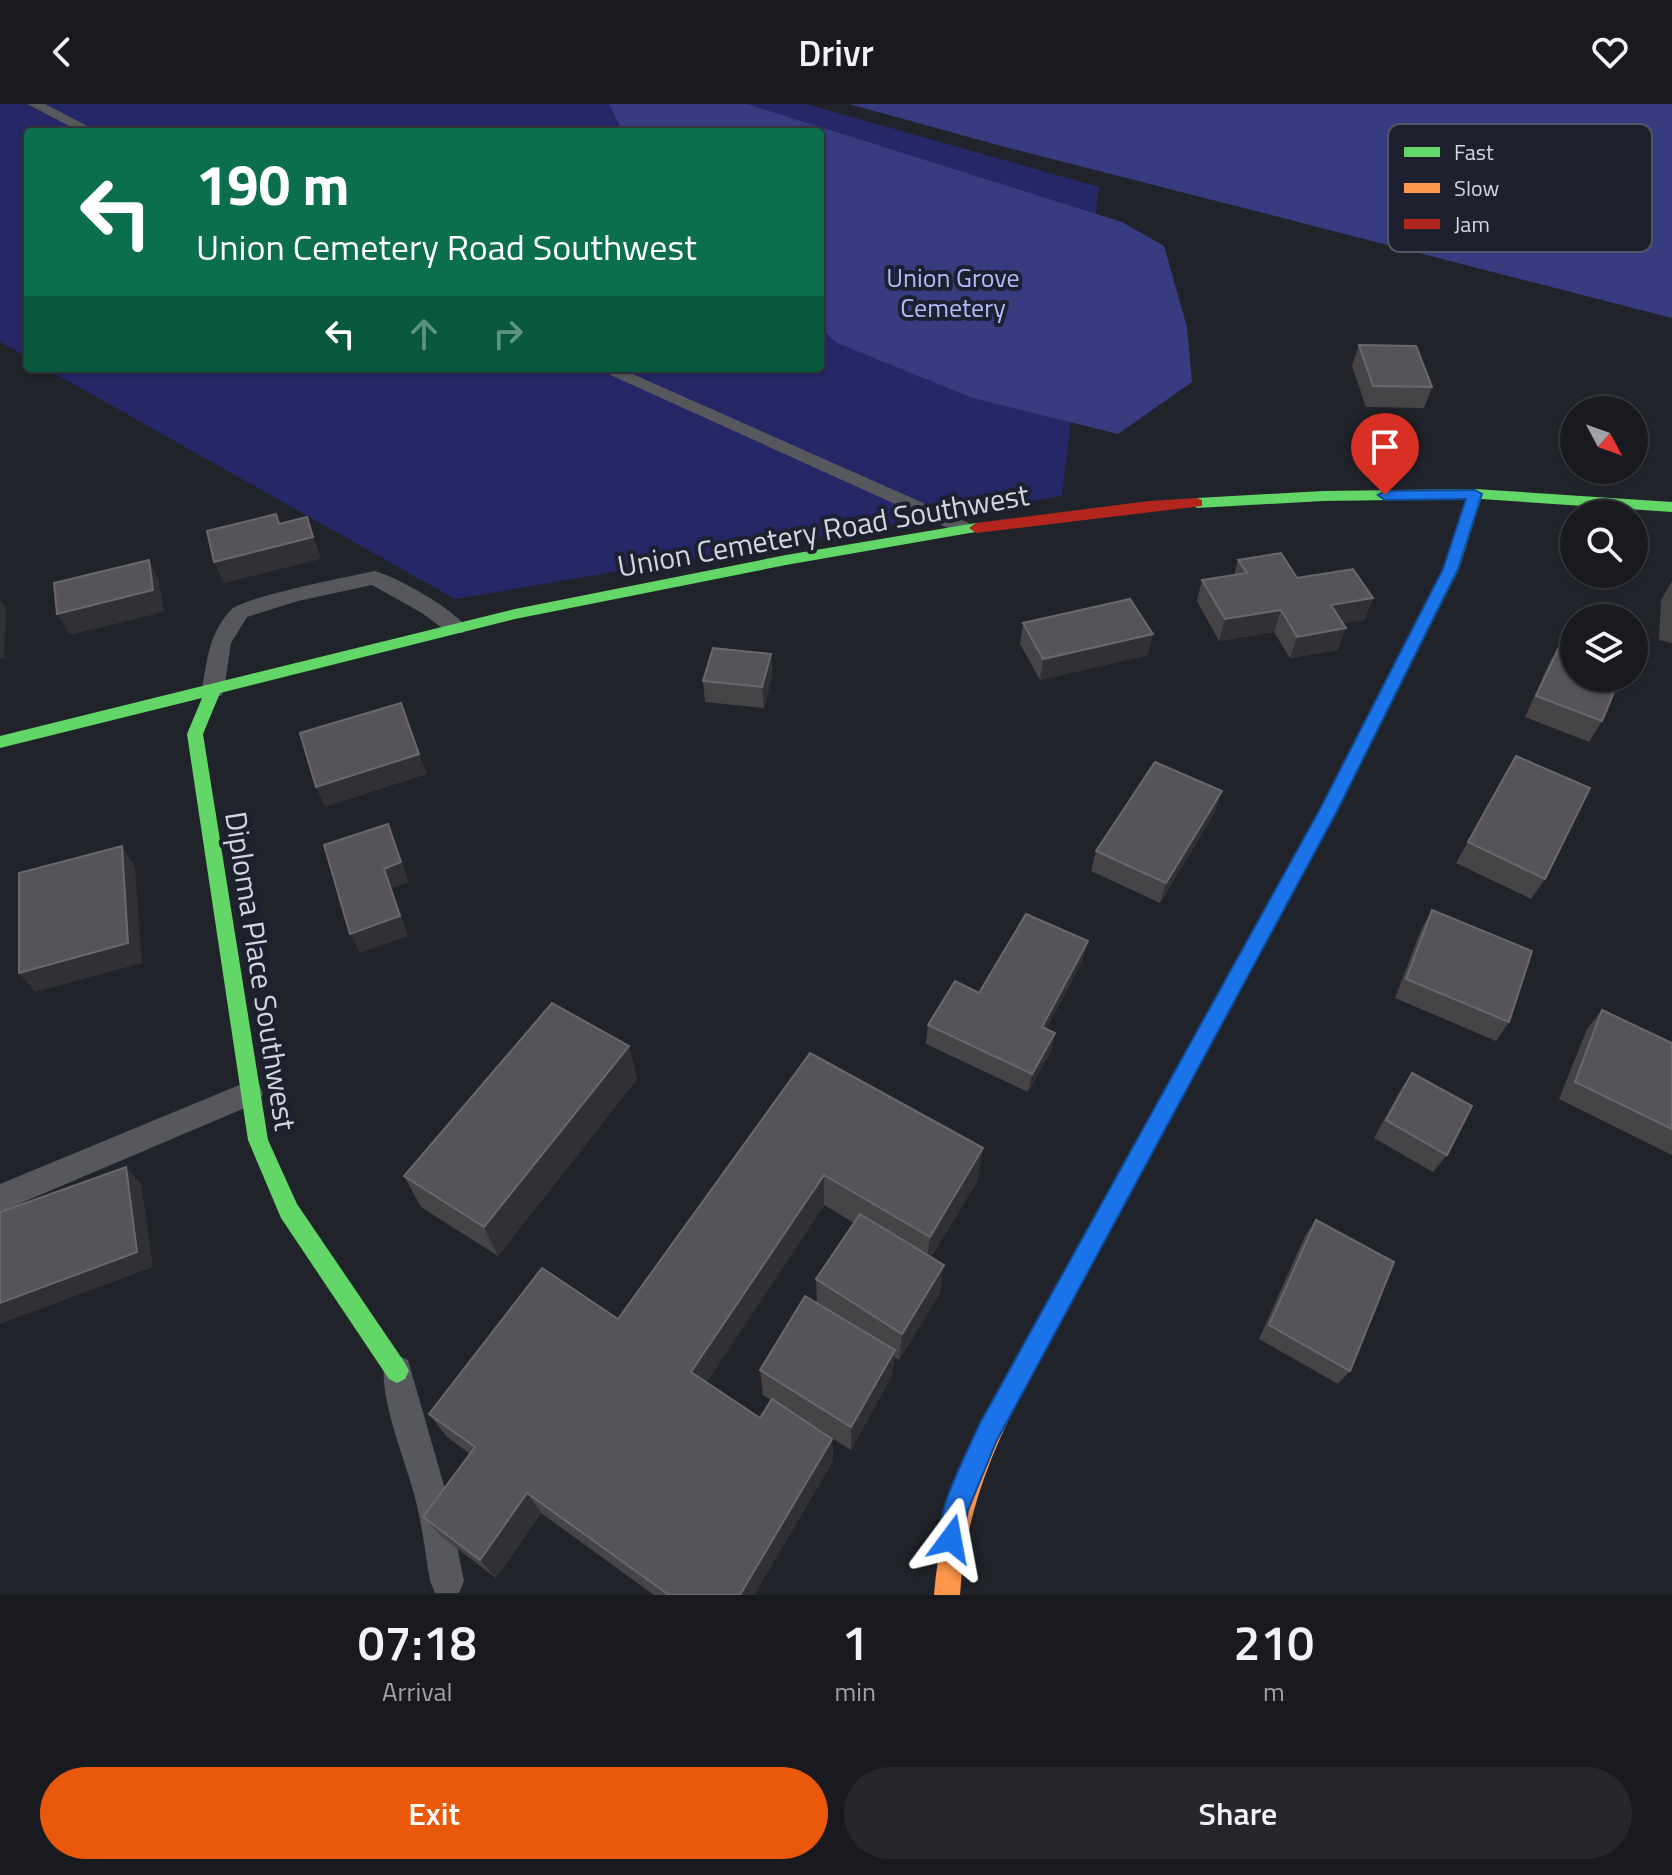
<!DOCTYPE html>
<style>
:root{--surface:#191a20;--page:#26272d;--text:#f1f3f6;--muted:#9fa1a5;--line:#37383e;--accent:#ea580c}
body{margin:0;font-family:"Titillium Web",sans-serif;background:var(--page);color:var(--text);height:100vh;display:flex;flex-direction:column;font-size:30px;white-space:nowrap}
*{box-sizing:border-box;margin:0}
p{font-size:26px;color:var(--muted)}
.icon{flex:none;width:44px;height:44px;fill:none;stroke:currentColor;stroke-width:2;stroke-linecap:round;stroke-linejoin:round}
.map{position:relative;height:1491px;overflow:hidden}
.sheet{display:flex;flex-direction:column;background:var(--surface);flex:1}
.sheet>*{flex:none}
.banner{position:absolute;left:24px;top:24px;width:800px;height:244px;border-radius:8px;box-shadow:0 2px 6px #0004,0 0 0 2px var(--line);background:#0b6e4f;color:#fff;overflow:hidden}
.needle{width:52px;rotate:131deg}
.tools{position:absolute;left:1560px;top:292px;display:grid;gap:16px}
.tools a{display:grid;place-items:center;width:88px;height:88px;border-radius:50%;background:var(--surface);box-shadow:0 2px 6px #0004,0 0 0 2px var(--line);font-size:40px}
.pin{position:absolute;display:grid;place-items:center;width:68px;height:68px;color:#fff;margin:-82px -34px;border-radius:50% 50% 50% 0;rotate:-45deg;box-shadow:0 0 8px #0007}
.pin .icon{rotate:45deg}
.me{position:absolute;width:88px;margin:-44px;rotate:13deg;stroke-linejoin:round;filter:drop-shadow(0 0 6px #0008)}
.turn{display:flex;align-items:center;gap:28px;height:168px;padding:0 40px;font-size:36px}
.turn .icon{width:104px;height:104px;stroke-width:2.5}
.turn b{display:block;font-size:56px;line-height:68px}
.lanes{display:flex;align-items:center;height:76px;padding:0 40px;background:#0003;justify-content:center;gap:40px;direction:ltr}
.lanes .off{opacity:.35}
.eta{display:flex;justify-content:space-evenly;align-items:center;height:136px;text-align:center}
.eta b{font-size:48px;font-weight:600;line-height:56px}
.action{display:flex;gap:16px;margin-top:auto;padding:16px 40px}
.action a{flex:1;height:92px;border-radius:48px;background:var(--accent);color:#fff;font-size:32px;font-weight:600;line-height:92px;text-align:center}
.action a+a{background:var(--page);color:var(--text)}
header{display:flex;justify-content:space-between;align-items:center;height:104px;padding:0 40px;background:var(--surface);font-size:36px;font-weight:600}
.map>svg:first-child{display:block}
</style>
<header><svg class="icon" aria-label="back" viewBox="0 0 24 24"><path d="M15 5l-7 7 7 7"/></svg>Drivr<svg class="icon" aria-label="heart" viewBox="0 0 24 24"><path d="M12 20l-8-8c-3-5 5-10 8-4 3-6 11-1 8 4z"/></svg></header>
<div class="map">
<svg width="1672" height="1491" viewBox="0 0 1672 1491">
<rect width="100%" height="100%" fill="#21232a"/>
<polygon fill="#252767" points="0,0 806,0 1099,83 1062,392 455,495 45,264 820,264 820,28 28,28 28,254 0,238"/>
<g fill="#373b80">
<polygon points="609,0 747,0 1122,118 1164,142 1187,223 1192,278 1118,330 973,294 837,239 820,224 820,28 623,28"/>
<polygon points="849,0 1672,0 1672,214 994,40"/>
</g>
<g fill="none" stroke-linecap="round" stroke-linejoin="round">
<g fill="#57585e" fill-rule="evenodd">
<polygon points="27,0 45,0 99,28 81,28"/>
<polygon points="595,264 619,264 973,421 976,425 973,429 959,429"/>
<path d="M375,467c22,6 79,38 92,57l-4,5h-14l-27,-20 -50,-28 -74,16 -51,16 -16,26 -7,47 -3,6h-16l-3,-6c5,-30 7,-57 29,-80 12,-13 120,-34 144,-39z"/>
<polygon points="249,977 259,980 263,989 259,998 0,1108 0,1080"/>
<path d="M397,1251l11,5 39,136 17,85 -5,12h-24l-5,-12c-5,-29 -8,-59 -16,-87 -8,-31 -39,-107 -28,-134z"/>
</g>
<g fill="#63d668" fill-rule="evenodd">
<polygon points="1475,385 1672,398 1672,408 1481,395 1459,465 1336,709 1055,1228 1047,1231 1039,1228 1036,1220 1039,1212 1319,707 1443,465 1466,395 1323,397 1197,404 1190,399 1197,394 1323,387"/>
<polygon points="976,419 983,424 981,427 786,461 515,515 220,589 203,630 268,1036 297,1100 405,1259 409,1267 405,1275 397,1279 389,1275 281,1114 248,1036 187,630 202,594 0,644 0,632 515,505 786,451"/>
</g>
<path fill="#ff974d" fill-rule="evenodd" d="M1047,1209l8,3 3,8c-11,27 -27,51 -40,77 -32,63 -54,123 -58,194h-26c8,-106 54,-188 105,-279z"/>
<polygon fill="#b3261e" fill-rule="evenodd" points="1197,394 1202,396 1202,402 976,429 969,424 976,419 1149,397"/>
</g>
<g fill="#474447" fill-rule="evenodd">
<polygon points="1359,241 1432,283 1424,304 1366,303 1352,262"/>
<polygon points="1238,456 1297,474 1373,494 1364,516 1343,519 1338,546 1290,554 1274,528 1219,537 1197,497 1202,476 1234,471"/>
<polygon points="1672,477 1672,539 1659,536 1661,496"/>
<polygon points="1023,519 1148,551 1040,576 1020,540"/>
<polygon points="1561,539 1602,617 1589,638 1525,613 1549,560"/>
<polygon points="771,550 772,571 764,604 705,598 703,577"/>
<polygon points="1516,652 1545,775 1531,795 1456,759"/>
<polygon points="1215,708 1160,799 1091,767 1096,747"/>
<polygon points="1432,806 1509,918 1496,937 1395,894 1421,826"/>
<polygon points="1083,856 1046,925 1055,929 1051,947 1028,988 926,940 928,921 979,889"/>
<polygon points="1602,906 1672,939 1672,1051 1559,995 1587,925"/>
<polygon points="629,942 637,975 498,1152 421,1103 404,1072"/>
<path d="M810,949l168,127 -47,77 9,36 -41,67 -5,-3 -2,18 -41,75 -37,-23 18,12 1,22 -79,134h-100l-113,-82 -45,65 -54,-41 -19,-20 47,-63 -23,-17 -18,-23 189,-95zM824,1101l30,18 -38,56 1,24 -57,67 3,25 8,5 -11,18 -54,-35z"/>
<polygon points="1412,969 1447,1051 1433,1068 1374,1034 1400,987"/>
<polygon points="1316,1116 1350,1267 1338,1280 1259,1235 1305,1132"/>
</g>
<g fill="#313035">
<polygon points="276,410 284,432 307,413 321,455 224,479 214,458"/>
<polygon points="149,456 159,477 164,508 70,531 57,510"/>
<polygon points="1373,494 1364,516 1323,523 1331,501"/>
<polygon points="0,495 6,504 4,554 0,555"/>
<polygon points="1281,506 1274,528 1219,537 1225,515"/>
<polygon points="1346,524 1338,546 1290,554 1297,533"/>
<polygon points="1153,530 1148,551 1040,576 1043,555"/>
<polygon points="771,550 772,571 764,604 762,583"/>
<polygon points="419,650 427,670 325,703 316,683"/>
<polygon points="1222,687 1215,708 1160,799 1166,779"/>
<polygon points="388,720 409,778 392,784 408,832 360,849 350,830 384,765"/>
<polygon points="122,742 135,763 142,859 35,888 19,869"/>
<polygon points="1088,837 1083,856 1038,941 1042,923"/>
<polygon points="1055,929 1051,947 1028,988 1032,970"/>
<polygon points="629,942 637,975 498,1152 484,1123"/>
<polygon points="983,1044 978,1076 926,1161 930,1133"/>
<polygon points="126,1063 141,1080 153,1163 0,1220 0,1199"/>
<polygon points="824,1071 824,1101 697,1293 691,1268"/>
<polygon points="944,1161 940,1189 899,1256 902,1230"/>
<polygon points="895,1246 892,1271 851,1346 851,1323"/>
<polygon points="832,1335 833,1357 754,1491 740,1491"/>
<polygon points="527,1389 541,1409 496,1474 480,1456"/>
</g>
<g fill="#565458" stroke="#69686d" stroke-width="2">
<polygon points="1359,241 1416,242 1432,283 1373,282"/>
<polygon points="276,410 279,420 307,413 313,433 214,458 207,427"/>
<polygon points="1281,449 1297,474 1353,465 1373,494 1331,501 1346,524 1297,533 1281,506 1225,515 1202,476 1247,469 1238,456"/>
<polygon points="149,456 153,486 57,510 54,479"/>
<polygon points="1130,495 1153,530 1043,555 1023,519"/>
<polygon points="1561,539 1574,543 1574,574 1620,574 1602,617 1536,592"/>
<polygon points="713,544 771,550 762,583 703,577"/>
<polygon points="401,599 419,650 316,683 300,629"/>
<polygon points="1516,652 1590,684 1545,775 1468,738"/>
<polygon points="1155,658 1222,687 1166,779 1096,747"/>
<polygon points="388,720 401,758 384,765 400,812 350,830 324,741"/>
<polygon points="122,742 128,839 19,869 19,769"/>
<polygon points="1432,806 1532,847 1509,918 1406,875"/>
<polygon points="1026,810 1088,837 1042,923 1055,929 1032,970 928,921 955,877 979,889"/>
<polygon points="552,899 629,942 484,1123 404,1072"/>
<polygon points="1602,906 1672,939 1672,1025 1575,978"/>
<polygon points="810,949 983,1044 930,1133 824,1071 691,1268 760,1314 772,1295 832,1335 740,1491 669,1491 527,1389 480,1456 423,1413 475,1343 429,1310 542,1164 618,1215"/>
<polygon points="1412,969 1472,1002 1447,1051 1386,1016"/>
<polygon points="126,1063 137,1148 0,1199 0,1108"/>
<polygon points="860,1110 944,1161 902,1230 816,1175"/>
<polygon points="1316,1116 1394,1158 1350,1267 1269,1221"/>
<polygon points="805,1192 895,1246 851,1323 760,1266"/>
</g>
<path fill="#1a73e8" stroke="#114b97" stroke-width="2" d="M1475,386l7,4 -24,75 -122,244 -340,629 -28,68 -8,38 -9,4 -9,-4c-12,-29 25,-94 37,-123l340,-614 124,-242 23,-70 -81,1 -7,-5 7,-4z"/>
<g text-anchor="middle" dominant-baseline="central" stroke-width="8" stroke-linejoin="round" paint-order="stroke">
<g font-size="26" fill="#b0bbfe" stroke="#1d202e">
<text x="953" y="173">Union Grove<tspan x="953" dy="30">Cemetery</tspan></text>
</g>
<g font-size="30" fill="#d3d5df" stroke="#1d202e">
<text transform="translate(823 426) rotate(-10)">Union Cemetery Road Southwest</text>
<text transform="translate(261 867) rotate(81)">Diploma Place Southwest</text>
</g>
</g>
<rect x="1388" y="20" width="264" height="128" rx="12" fill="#1d202e" stroke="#545663" stroke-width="2"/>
<rect x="1404" y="43" width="36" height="10" fill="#63d668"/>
<rect x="1404" y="79" width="36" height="10" fill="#ff974d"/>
<rect x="1404" y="115" width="36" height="10" fill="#b3261e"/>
<g font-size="22" fill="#d3d5df">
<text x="1454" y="56">Fast</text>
<text x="1454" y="92">Slow</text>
<text x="1454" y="128">Jam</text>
</g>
</svg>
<div class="tools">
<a><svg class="needle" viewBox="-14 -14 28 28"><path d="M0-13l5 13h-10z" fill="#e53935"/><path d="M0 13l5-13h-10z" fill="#9fa1a5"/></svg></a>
<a><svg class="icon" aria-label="search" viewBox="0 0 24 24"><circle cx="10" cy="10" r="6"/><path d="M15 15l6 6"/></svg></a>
<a><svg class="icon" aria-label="layers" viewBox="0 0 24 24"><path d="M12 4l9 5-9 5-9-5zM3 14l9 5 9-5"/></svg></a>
</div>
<div class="pin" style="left:1385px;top:391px;background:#d93025"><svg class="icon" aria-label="arrive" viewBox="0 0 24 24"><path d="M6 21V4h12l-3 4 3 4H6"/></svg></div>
<svg class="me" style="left:951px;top:1435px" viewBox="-20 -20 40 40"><path d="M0-17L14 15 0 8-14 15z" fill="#1a73e8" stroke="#fff" stroke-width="4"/></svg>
<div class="banner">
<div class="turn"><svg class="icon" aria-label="left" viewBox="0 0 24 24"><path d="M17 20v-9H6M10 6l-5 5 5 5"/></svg><div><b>190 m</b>Union Cemetery Road Southwest</div></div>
<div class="lanes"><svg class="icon" aria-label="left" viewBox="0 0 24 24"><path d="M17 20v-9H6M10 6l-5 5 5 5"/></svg><svg class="icon off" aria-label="ahead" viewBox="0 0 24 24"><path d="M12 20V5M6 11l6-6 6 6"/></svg><svg class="icon off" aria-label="right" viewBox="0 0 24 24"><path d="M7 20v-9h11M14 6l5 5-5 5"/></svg></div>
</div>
</div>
<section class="sheet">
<div class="eta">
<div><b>07:18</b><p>Arrival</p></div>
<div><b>1</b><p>min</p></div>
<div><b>210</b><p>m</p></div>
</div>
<div class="action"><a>Exit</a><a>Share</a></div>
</section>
